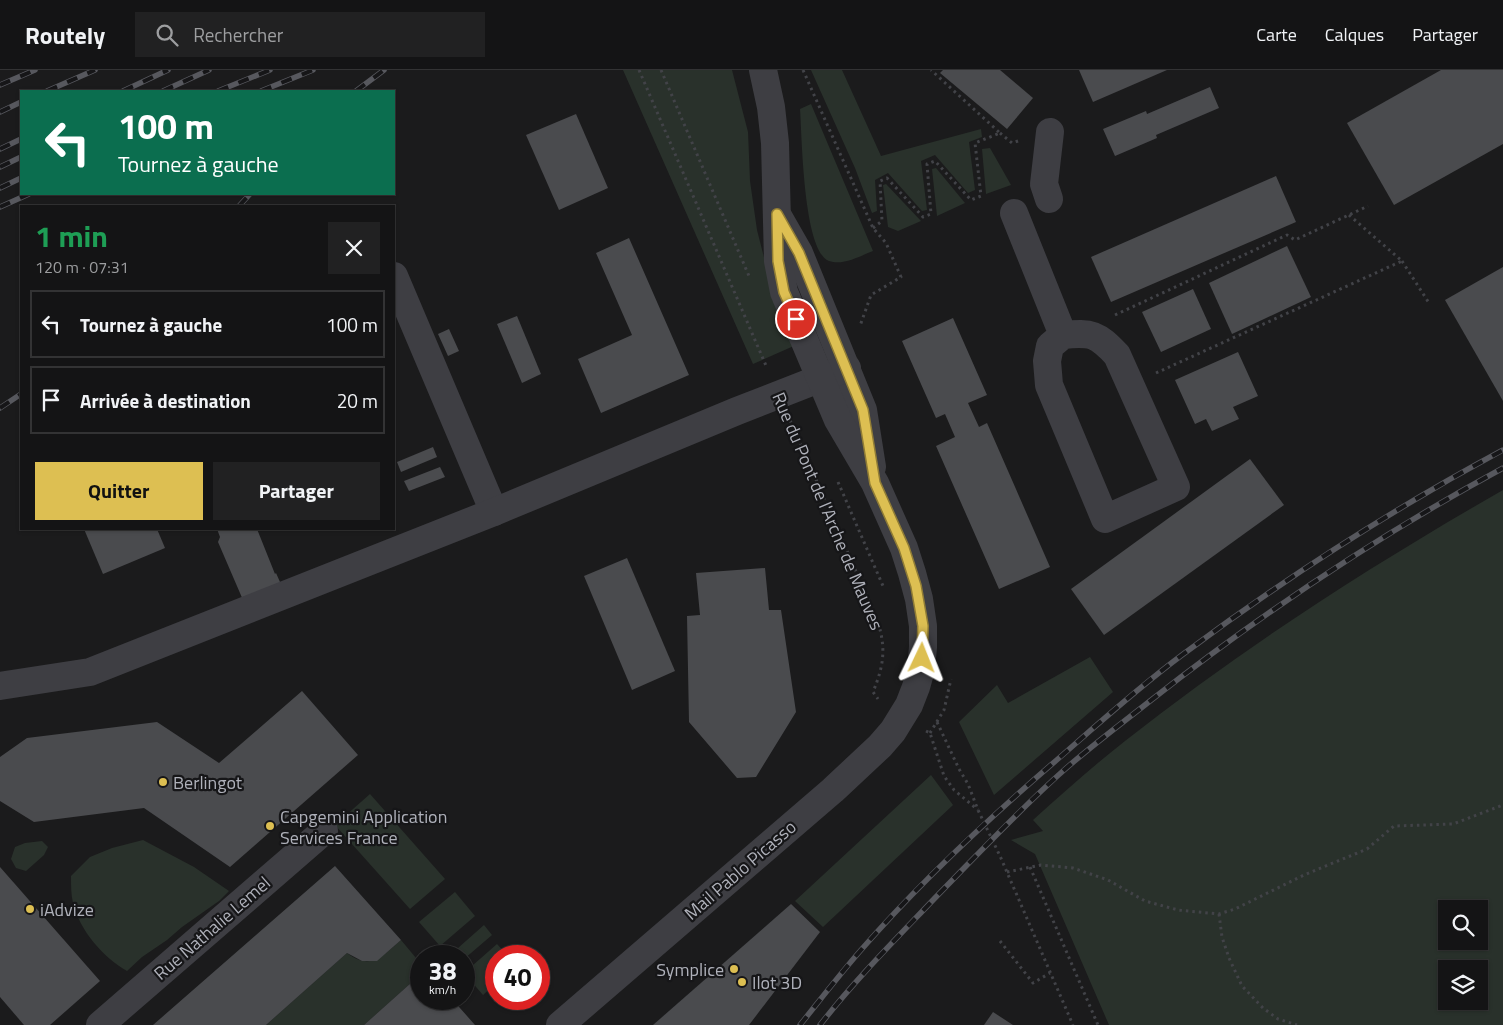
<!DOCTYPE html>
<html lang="fr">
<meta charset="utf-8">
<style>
:root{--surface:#141415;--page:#212122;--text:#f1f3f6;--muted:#9d9ea0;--line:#333334;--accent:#ddbf52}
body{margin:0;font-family:"Titillium Web",sans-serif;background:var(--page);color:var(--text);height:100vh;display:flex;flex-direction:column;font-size:19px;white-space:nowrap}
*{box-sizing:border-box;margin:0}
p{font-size:16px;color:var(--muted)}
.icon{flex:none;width:28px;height:28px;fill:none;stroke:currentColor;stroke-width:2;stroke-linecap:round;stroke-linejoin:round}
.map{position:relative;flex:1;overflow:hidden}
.details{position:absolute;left:20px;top:135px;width:375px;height:325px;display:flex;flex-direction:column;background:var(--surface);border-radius:0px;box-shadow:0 1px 4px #0004,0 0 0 1px var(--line)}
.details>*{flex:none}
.hud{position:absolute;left:20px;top:20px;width:375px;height:105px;border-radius:0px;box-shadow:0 1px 4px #0004,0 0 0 1px var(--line);background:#0b6e4f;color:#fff;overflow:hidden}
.fabs{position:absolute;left:1438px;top:830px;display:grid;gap:10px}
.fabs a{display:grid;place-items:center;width:50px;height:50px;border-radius:0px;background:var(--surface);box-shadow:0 1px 4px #0004,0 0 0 1px var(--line);font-size:25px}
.speed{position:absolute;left:410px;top:875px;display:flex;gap:10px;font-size:25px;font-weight:700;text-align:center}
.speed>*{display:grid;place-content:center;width:65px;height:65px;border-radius:50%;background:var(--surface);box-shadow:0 1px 4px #0004,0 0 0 1px var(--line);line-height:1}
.speed small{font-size:12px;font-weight:400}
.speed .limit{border:8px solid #d22;background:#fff;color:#111}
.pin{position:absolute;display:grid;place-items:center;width:42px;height:42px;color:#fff;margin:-21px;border:2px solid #fff;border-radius:50%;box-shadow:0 1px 5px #0007}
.me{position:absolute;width:55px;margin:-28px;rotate:2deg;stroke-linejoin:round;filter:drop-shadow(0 0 4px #0008)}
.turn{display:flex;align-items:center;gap:18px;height:105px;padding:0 15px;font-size:22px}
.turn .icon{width:65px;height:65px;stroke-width:2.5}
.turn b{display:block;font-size:35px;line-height:42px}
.round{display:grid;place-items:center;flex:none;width:52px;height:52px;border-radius:0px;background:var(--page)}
.summary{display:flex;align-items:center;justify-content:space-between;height:85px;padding:0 15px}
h1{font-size:30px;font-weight:700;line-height:38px;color:#1e9e55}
.button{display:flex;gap:10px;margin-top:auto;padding:10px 15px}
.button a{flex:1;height:58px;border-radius:0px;background:var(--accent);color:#111;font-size:20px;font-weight:700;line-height:58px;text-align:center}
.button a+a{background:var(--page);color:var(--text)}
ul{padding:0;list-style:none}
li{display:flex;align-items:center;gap:15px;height:68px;margin:0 10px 8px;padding:0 5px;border:2px solid var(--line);border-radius:0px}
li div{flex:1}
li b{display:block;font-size:19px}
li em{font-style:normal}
header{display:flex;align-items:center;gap:30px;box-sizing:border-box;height:70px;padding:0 25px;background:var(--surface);border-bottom:1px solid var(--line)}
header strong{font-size:24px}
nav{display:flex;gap:28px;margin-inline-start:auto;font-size:18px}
.search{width:350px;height:45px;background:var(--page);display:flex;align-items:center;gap:12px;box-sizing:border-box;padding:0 18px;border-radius:0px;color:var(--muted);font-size:19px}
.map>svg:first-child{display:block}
</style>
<header>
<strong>Routely</strong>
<div class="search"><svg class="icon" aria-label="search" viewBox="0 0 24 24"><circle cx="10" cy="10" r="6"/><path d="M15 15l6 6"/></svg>Rechercher</div>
<nav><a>Carte</a><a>Calques</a><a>Partager</a></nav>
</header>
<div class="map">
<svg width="1503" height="955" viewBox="0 0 1503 955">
<rect width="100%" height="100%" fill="#1b1b1c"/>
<g fill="#29312b" fill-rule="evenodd">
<polygon points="623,0 732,0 748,62 750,111 757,160 769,207 796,275 753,294"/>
<polygon points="811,0 842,0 881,86 981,59 982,67 969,72 975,120 968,123 935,85 921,91 927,140 922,141 888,103 875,110 877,141 872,143 855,98"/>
<path d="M811,34l62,147c-13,5 -30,15 -44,10 -26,-10 -27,-126 -29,-152z"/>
<polygon points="990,78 1011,115 986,124 982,79"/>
<polygon points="936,98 965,133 937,146 932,99"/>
<polygon points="886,114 921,151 898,161 888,157 883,115"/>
<path d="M1503,420v535h-394l-74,-171 -24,-14 32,-9 -10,-11c30,-27 60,-54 92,-79 119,-94 247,-176 378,-251zM1446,839h33v32h-33zM1446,899h33v32h-33z"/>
<polygon points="1090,587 1113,622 994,725 959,652 997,615 1008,633"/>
<polygon points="931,705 953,735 823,857 795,831"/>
<polygon points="370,724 445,809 410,839 335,755"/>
<path d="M143,770l51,27 35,24 -10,10 -37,26 -15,13 -25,17 -15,14c-24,-14 -47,-40 -54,-68 -2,-8 -2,-18 -2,-27l19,-19 22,-9z"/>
<polygon points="42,771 48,777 44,785 26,801 16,798 11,789 15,777 25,773"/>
<polygon points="455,822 475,846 440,876 419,852"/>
<polygon points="484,855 492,865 464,889 464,886 449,886"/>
<path d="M401,870l20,24v10l-57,51h-98l81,-72c24,18 35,3 54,-13z"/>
<polygon points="497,874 508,886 496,886 496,913 483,925 464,903"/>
</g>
<g fill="#4a4b4e">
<polygon points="943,0 1000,0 1033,28 1007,59 940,3"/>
<polygon points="1079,0 1167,0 1093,32"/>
<polygon points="1441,0 1503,0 1503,74 1394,135 1347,53"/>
<polygon points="1210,17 1219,38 1156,65 1157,68 1115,86 1103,59 1146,41 1147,44"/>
<polygon points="576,44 608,118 559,140 526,65"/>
<polygon points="1276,106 1296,152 1111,232 1091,187"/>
<polygon points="629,168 689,305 601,343 578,289 632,265 596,183"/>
<polygon points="1287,176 1311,227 1232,264 1209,213"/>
<polygon points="1503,197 1503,331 1445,230"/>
<polygon points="1193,219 1211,259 1161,282 1142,242"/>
<polygon points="517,246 541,304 522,313 497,254"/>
<polygon points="953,248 987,325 968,333 979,357 987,353 1050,497 999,519 936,376 955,367 945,344 936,348 902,271"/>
<polygon points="449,259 459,281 448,286 438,264"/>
<polygon points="1238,282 1258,326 1233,337 1239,349 1212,361 1206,349 1195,354 1175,310"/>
<polygon points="433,377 437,387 401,402 397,392"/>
<polygon points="1250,389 1284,435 1104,565 1071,519"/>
<polygon points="440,397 445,407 409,421 404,411"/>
<polygon points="84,459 157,459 165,478 103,504"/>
<polygon points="217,459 257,459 275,504 276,503 280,512 279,516 243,530 218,472 220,467"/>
<polygon points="627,488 675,601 632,620 584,506"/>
<polygon points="765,498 769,540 781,540 796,642 756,707 737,708 689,652 687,546 700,545 696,503"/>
<polygon points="302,621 358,685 230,797 144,738 34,752 0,731 0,687 27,668 157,652 219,693"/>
<polygon points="335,796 401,870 377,891 362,891 347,883 266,955 153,955"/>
<polygon points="0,797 100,911 50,955 24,955 0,927"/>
<polygon points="791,834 820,862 749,955 653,955"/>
<polygon points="421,904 421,929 452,929 475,955 364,955"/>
<polygon points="993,942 1013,955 984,955"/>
</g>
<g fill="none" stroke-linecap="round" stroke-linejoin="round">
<g stroke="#424348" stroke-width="3" stroke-dasharray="2.5 4" stroke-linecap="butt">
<polyline points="639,0 767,298"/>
<polyline points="661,0 749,206"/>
<polyline points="803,0 873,158 886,173 901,207 871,225 860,256"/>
<polyline points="1000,63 1012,73 1021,70"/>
<polyline points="873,158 882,151 880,111 887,108 923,147 931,144 927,94 935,91 971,130 981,126 975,73 1000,63 931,0"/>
<polyline points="1402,191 1429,233"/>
<polyline points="1115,245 1287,165 1295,170 1368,136"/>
<polyline points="1156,303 1402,191 1349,145"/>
<path d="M790,350l88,202c8,27 6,43 -5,70l5,7"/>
<polyline points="838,412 883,516"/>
<polyline points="937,652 959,699 968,714 978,740 1000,786 1073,955"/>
<polyline points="926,661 930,663 944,706 954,720 978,740"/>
<polyline points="930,663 944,640 951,609"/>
<polyline points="1030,797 1098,955"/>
<polyline points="1007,802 1041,795 1073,798 1108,810 1145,831 1178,840 1219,844 1235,839 1304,805 1367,779 1394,756 1453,754 1503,735"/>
<polyline points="1219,844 1222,867 1229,888 1242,916 1263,938 1278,949 1297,955"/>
<polyline points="1000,871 1033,913 1050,903"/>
</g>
<g stroke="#3e3e43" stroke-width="28">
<polyline points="1049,129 1044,114 1050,62"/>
<path d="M1014,143l49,122c29,-3 34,-1 54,20l59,132 -71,32 -56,-134 -2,-24 3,-15 13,-11"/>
<polyline points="779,148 799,183 863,340 872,397"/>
<polyline points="394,206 494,442"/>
<polyline points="0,616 90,602 494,442 737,341 847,298"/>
<polyline points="100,955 324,761"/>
<polyline points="560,955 833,720 880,676 893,661 909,635 916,617 921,599 923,577 923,556 919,529 912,503 904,478 875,413 838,350 784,222 778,191 775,73 771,37 763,0"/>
</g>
<g stroke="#57585e" stroke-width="5.5">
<g id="rail">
<polyline points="0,15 35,0"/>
<polyline points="47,21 95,0"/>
<polyline points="123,21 168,0"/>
<polyline points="163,21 209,0"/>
<polyline points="218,21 270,0"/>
<polyline points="261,21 313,0"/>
<polyline points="356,21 384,0"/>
<polyline points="0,42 21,32"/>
<polyline points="0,79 21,69"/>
<polyline points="0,97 21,87"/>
<polyline points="0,118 21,108"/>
<polyline points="239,136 250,124"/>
<polyline points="0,137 29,124"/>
<polyline points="0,338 21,324"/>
<path d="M800,955c20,-25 40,-51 61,-75 60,-69 128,-132 198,-192 40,-35 80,-71 123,-103 102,-76 209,-145 321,-205"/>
<path d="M820,955c35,-45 75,-85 114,-126 42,-43 84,-88 129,-128 28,-25 58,-47 87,-70 111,-87 229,-166 353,-233"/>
</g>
</g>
<use href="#rail" stroke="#161618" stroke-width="4" stroke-dasharray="11" stroke-linecap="butt"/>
</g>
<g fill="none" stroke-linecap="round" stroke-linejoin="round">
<g stroke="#907c35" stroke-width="12">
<polyline id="route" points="796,249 784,222 778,191 777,144 799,183 863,340 875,413 904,478 916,516 923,556 922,588"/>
</g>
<use href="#route" stroke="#ddbf52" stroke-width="9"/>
</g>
<g fill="#ddbf52" stroke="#161618" stroke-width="2">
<circle cx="163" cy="712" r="5"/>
<circle cx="270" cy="756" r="5"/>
<circle cx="30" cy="839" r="5"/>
<circle cx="734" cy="899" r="5"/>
<circle cx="742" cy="912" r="5"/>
</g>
<g text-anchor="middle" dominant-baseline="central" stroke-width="4.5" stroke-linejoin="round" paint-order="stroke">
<g font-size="18" fill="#afb1ba" stroke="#161618">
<text transform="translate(828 441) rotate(67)">Rue du Pont de l'Arche de Mauves</text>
<text transform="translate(740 800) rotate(-41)">Mail Pablo Picasso</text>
<text transform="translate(212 858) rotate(-41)">Rue Nathalie Lemel</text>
</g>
<g font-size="18" fill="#afb1ba" stroke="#161618" text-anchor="start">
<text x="173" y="712">Berlingot</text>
<text x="280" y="746">Capgemini Application<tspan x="280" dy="21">Services France</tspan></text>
<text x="40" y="839">iAdvize</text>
<text x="724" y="899" text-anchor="end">Symplice</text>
<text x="752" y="912">Ilot 3D</text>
</g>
</g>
</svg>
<div class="fabs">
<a><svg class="icon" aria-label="search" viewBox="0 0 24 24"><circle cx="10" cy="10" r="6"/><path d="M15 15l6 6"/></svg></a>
<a><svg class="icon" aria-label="layers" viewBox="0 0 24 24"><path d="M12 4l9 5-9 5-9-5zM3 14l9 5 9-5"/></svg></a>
</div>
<div class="speed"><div>38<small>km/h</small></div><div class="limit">40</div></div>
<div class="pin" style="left:796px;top:249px;background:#d93025"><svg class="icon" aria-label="arrive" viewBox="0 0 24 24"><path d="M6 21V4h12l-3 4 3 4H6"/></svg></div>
<svg class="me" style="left:922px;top:588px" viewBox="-20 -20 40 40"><path d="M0-17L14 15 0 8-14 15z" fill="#ddbf52" stroke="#fff" stroke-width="4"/></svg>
<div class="hud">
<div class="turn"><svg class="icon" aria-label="left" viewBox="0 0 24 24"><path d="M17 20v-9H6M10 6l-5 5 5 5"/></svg><div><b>100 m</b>Tournez à gauche</div></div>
</div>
<section class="details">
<div class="summary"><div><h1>1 min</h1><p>120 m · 07:31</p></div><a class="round"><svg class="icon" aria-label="close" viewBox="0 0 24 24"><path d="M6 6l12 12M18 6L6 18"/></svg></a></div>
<ul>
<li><svg class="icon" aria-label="left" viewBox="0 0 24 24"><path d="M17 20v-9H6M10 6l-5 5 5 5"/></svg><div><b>Tournez à gauche</b></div><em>100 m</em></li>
<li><svg class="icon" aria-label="arrive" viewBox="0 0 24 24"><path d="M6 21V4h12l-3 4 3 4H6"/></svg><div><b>Arrivée à destination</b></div><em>20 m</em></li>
</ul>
<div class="button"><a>Quitter</a><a>Partager</a></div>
</section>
</div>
